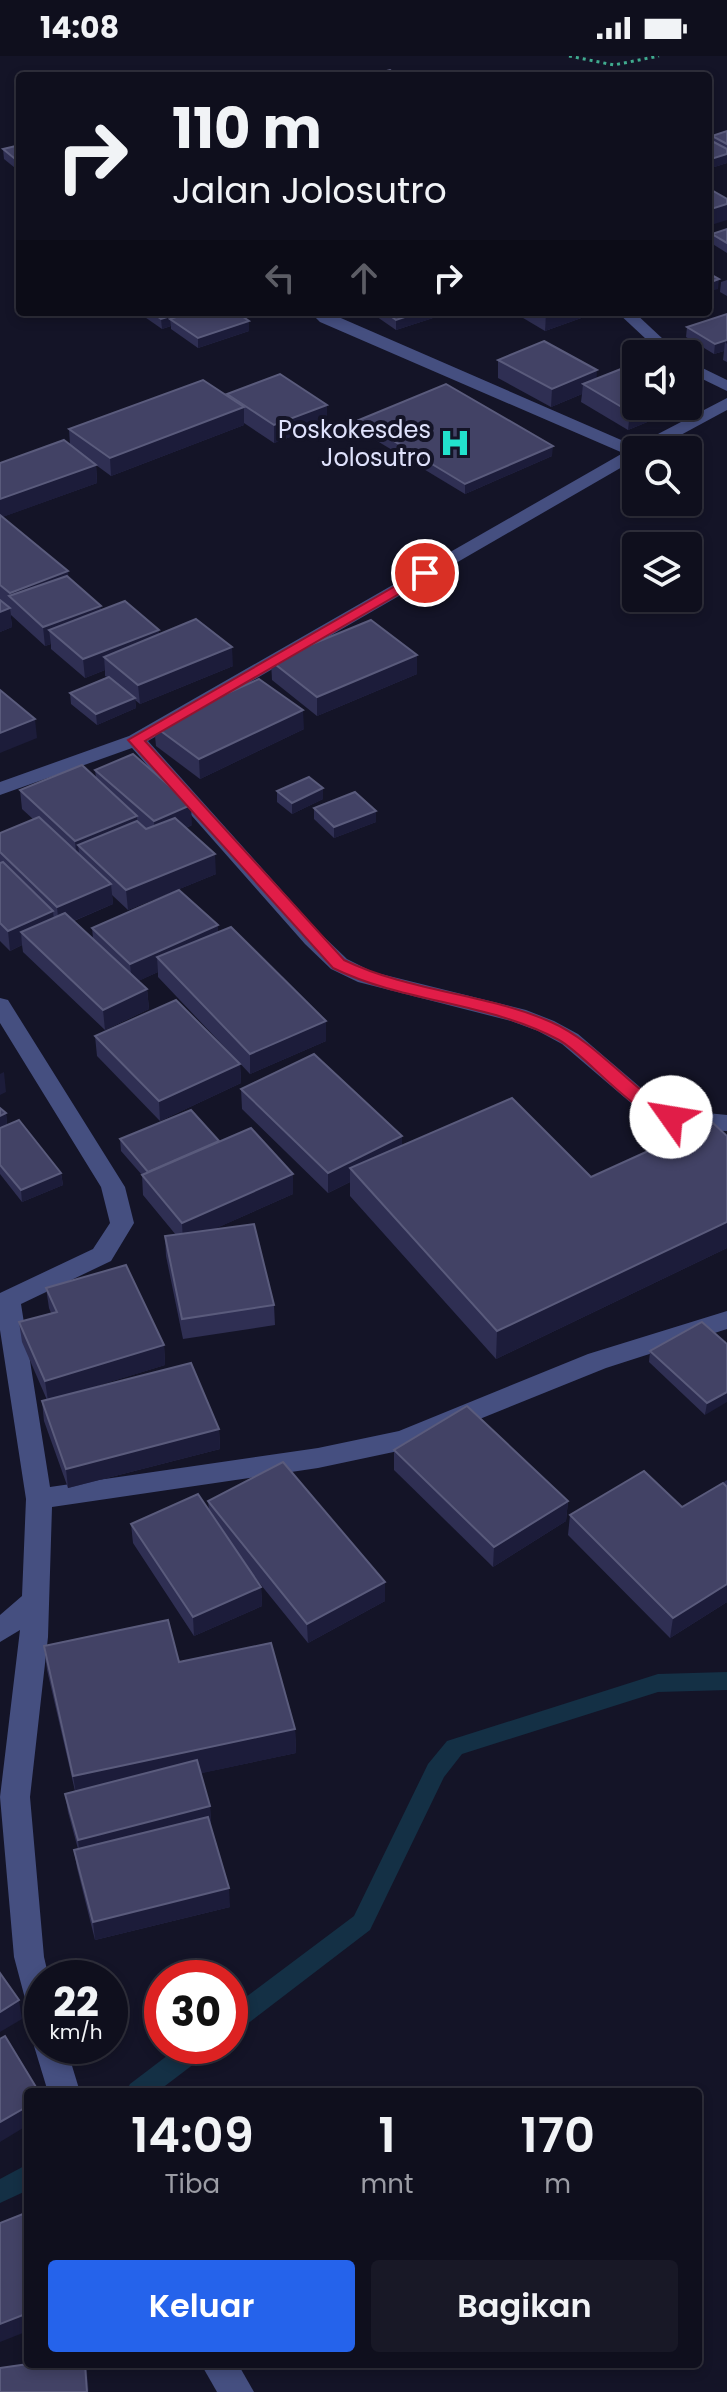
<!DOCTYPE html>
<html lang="id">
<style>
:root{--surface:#0f0f1d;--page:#181826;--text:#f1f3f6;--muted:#9b9ca4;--line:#2f2f3b;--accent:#2563eb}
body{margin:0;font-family:Poppins,sans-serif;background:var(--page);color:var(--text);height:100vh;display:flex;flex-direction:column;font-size:30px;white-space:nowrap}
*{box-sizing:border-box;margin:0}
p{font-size:26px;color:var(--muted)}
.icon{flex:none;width:44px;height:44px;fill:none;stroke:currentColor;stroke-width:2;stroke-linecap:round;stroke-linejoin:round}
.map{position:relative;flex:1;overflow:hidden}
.sheet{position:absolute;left:24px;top:2032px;width:678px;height:280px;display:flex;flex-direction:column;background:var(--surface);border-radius:8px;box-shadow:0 4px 12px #0003,0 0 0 2px var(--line)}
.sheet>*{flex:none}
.banner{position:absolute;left:16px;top:16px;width:696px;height:244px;border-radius:8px;box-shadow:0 4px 12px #0003,0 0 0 2px var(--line);background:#0f0f1d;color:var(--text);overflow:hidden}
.controls{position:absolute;left:622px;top:284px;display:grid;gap:16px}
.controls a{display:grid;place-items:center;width:80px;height:80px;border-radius:8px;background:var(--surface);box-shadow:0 4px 12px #0003,0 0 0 2px var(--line);font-size:40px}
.speed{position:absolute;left:24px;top:1904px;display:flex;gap:16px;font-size:40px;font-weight:700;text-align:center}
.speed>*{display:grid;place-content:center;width:104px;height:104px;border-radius:50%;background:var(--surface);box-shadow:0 4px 12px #0003,0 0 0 2px var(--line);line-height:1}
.speed small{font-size:20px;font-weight:400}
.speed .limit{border:12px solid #d22;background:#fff;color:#111}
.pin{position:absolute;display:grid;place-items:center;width:68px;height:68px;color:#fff;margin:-34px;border:4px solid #fff;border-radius:50%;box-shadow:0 2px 8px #0007}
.me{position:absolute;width:88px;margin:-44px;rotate:302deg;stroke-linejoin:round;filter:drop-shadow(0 0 6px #0008)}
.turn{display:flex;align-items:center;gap:28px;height:168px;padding:0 24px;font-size:36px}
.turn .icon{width:104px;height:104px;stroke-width:2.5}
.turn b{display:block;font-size:56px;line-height:68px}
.lanes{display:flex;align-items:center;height:76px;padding:0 24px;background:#0003;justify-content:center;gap:40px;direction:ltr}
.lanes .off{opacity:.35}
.eta{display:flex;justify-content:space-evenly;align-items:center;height:136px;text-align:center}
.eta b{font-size:48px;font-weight:600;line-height:56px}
.cta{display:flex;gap:16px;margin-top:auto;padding:16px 24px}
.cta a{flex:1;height:92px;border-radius:8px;background:var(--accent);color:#fff;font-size:32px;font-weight:600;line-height:92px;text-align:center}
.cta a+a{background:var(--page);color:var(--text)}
.status{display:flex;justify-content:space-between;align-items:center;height:56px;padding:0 40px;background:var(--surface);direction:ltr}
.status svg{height:22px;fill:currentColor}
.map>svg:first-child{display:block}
</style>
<div class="status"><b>14:08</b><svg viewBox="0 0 49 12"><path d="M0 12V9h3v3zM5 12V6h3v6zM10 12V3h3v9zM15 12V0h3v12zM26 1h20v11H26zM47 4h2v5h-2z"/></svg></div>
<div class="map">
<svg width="727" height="2336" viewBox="0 0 727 2336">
<rect width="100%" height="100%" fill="#141427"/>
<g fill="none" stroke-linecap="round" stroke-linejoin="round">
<g fill="#143045" fill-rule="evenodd">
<polygon points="727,1616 727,1634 658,1636 462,1698 444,1721 370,1874 238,1975 230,1978 230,1953 354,1860 428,1708 447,1685 658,1618"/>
<polygon points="180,1990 211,1990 207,1998 157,2036 126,2036 130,2028"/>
<polygon points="28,2108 28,2134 0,2147 0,2123"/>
</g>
<polyline stroke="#40ac8f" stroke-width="3" stroke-dasharray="3 4" stroke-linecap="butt" points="569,0 614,9 659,0"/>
<g fill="#454f80" fill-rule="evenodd">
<polygon points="310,256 327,256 635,390 727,342 727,354 653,394 636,394 636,403 148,685 321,878 347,903 373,916 526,954 554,965 578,978 654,1043 677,1054 727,1059 727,1075 696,1074 663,1067 638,1053 562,988 538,975 511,965 358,926 331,913 305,888 132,692 0,739 0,726 129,680 623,397 320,266"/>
<polygon points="617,256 634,256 679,298 662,298"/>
<polygon points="688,305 727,324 727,335 688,316"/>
<polygon points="0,942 8,944 125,1131 134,1167 111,1205 21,1248 50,1431 318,1392 399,1375 588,1298 727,1255 727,1273 606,1312 403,1394 318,1412 52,1451 48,1581 30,1741 44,1901 49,1922 42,1922 42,1969 31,1965 14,1901 0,1741 20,1574 0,1586 0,1559 22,1540 26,1443 0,1274 0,1237 93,1193 110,1167 101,1131 0,967"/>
<polygon points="42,1979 42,1990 66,1990 80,2036 48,2036 34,1990"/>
<polygon points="201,2308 238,2308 254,2336 217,2336"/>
</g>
</g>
<g fill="#2f2f53">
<polygon points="727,75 727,107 708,113 712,80"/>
<polygon points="20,89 20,116 4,103 3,93"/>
<polygon points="727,173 727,197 711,187 712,178"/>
<polygon points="727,224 727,240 720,236 721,226"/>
<polygon points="139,256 236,256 249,265 249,275 198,292 171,273 171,270 162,273 139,257"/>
<polygon points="370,256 436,256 436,261 396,274"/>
<polygon points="513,256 598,256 545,275"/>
<polygon points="727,258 727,306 723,304 724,295 714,298 686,281 687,271"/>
<polygon points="498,304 597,323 636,350 686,350 628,374 581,346 582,338 551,351 498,322"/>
<polygon points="227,338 327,349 327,367 274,387 244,367 244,369 111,420 96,409 97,427 2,461 69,522 101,554 159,574 159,578 233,610 140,648 135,644 136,652 97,669 71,648 70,637 107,621 105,620 105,614 85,622 51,593 51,588 45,590 11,559 10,554 12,571 0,576 0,407 70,389 69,373 227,340"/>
<polygon points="359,364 552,400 465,438 359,374"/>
<polygon points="271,605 417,618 317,660 272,624"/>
<polygon points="154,670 304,673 200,723 156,690"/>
<polygon points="95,714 192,769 186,772 216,818 128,854 112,839 113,848 74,865 93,882 92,872 218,876 326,965 326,985 250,1018 158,921 158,916 138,925 147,933 149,953 105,974 23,896 22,889 10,895 0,885 0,777 34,764 22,753 20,734 96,722"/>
<polygon points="277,735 323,743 292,758 277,746"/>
<polygon points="314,752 376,755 376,766 334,782 314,763"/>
<polygon points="95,980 240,1008 241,1027 160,1065 97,1000"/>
<polygon points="241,1033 402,1090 591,1121 727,1080 727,1192 496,1303 350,1140 350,1126 328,1137 242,1053"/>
<polygon points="0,1052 6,1057 7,1069 61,1117 63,1129 22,1146 0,1118"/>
<polygon points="120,1083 219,1085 293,1118 293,1138 214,1173 274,1249 275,1269 183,1283 166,1200 165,1180 176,1179 143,1139 142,1119 121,1095"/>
<polygon points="46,1232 164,1289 165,1309 73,1337 219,1373 220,1393 68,1432 44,1365 42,1345 47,1344 22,1286 19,1266 51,1257 49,1252"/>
<polygon points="727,1288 705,1359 649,1306 650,1295"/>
<polygon points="394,1394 568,1445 566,1465 493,1511 394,1414"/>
<polygon points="727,1424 727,1546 670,1582 568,1479 570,1459 682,1451 724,1428 724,1426"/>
<polygon points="208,1445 385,1545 308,1587 253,1519 261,1531 262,1550 194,1580 133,1487 131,1468 209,1454"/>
<polygon points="44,1590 179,1606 295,1673 296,1697 201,1717 210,1750 211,1770 230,1851 95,1884 77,1812 74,1794 78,1793 68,1756 65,1738 75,1735 47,1614"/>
</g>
<g fill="#1c1c3a">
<polygon points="727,98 727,107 708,113 708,104"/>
<polygon points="727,148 727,164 708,170 708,154"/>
<polygon points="719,223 718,233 708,236 708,227"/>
<polygon points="184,256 214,256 170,263 171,270 162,273 161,263"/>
<polygon points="420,256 436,256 436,261 396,274 396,264"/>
<polygon points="551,256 598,256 545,275 546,258"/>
<polygon points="249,265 249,275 198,292 198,282"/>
<polygon points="727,284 727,288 725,286 724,295 714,298 715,288"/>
<polygon points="597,314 596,332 583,328 582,338 551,351 552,333"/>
<polygon points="694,330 692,348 688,349 688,332"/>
<polygon points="327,349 327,367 274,387 274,369"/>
<polygon points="644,350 686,350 628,374 630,356"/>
<polygon points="244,351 244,369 111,420 110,402"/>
<polygon points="553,390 552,400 465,438 465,428"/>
<polygon points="96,409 97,427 0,462 0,443"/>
<polygon points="68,515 70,534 10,541 10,537"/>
<polygon points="101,550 103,569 49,574 51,588 45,590 43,571"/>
<polygon points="10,552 12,571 0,576 0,556"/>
<polygon points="159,574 160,593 104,601 105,614 85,622 83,603"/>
<polygon points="232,591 233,610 140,648 138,629"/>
<polygon points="417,599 417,618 317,660 317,641"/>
<polygon points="135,642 136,652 97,669 96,658"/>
<polygon points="303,654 304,673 200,723 199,703"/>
<polygon points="35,663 37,682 0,697 0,677"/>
<polygon points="323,732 323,743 292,758 292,747"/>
<polygon points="191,749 192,769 155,785 154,765"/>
<polygon points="376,755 376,766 334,782 334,771"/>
<polygon points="137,760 138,780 78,789 80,804 77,805 75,785"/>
<polygon points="215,798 216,818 128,854 126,834"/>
<polygon points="111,828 113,848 59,871 57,851"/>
<polygon points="53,855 55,875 21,876 22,889 10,895 8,875"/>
<polygon points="218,869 218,889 157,901 158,916 132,928 130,908"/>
<polygon points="147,933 149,953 105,974 103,954"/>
<polygon points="326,965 326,985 250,1018 250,998"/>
<polygon points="240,1008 241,1027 160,1065 159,1045"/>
<polygon points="4,1016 6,1036 0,1039 0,1018"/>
<polygon points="6,1057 7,1069 0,1072 0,1060"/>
<polygon points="402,1080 402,1100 350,1112 350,1126 328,1137 328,1117"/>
<polygon points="61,1117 63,1129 22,1146 21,1134"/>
<polygon points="293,1118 293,1138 183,1187 182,1167"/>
<polygon points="727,1166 727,1192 496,1303 497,1275"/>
<polygon points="164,1289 165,1309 48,1345 45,1325"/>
<polygon points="727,1336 727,1346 705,1359 707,1347"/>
<polygon points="219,1373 220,1393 68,1432 66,1413"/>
<polygon points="568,1445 566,1465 493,1511 494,1491"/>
<polygon points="385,1526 385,1545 308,1587 307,1568"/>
<polygon points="727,1528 727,1546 670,1582 673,1562"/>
<polygon points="261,1531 262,1550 194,1580 193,1561"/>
<polygon points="295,1673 296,1697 77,1744 73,1720"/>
<polygon points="210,1750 211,1769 80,1803 78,1784"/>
<polygon points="229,1832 230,1851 95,1884 93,1866"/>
<polygon points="19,1944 22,1963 0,1976 0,1956"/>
<polygon points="28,2050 28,2069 0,2086 0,2066"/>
<polygon points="28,2257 28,2275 0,2286 0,2268"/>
<polygon points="85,2308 87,2315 89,2336 87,2336"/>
</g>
<g fill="#424265" stroke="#5a5b7c" stroke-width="2">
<polygon points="390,14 398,20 367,20"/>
<polygon points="355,16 362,20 342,20"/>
<polygon points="727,75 727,88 712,80"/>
<polygon points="708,83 727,93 727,98 708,104"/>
<polygon points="20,89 20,107 3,93"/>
<polygon points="708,132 727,143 727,148 708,154"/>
<polygon points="727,173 727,187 712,178"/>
<polygon points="708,217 719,223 708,227"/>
<polygon points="151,256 184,256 161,263"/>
<polygon points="192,256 236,256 249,265 198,282 170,263"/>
<polygon points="385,256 420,256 396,264"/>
<polygon points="727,258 727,284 715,288 687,271"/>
<polygon points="544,285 597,314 552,333 498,304"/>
<polygon points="636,307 636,350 644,350 630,356 583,328"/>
<polygon points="280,318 327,349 274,369 227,338"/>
<polygon points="203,324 244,351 110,402 69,373"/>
<polygon points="446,328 553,390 465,428 359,364"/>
<polygon points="64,384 96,409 0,443 0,407"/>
<polygon points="0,459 68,515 10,537 0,529"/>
<polygon points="67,520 101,550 43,571 9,540"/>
<polygon points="0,544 10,552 0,556"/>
<polygon points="125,545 159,574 83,603 49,574"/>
<polygon points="196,563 232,591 138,629 104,601"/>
<polygon points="371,564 417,599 317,641 271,605"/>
<polygon points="109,621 135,642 96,658 70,637"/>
<polygon points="259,623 303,654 199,703 154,670"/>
<polygon points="0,634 35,663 0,677"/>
<polygon points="133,698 191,749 154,765 95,714"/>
<polygon points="82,709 137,760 75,785 20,734"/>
<polygon points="309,721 323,732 292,747 277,735"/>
<polygon points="355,736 376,755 334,771 314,752"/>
<polygon points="39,761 111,828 57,851 0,796 0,777"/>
<polygon points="175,762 215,798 126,834 78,789 137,765 146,773"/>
<polygon points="3,806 53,855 8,875 0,867 0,807"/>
<polygon points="179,834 218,869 130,908 92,872"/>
<polygon points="65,857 147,933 103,954 21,876"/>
<polygon points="231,871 326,965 250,998 157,901"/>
<polygon points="176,944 240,1008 159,1045 95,980"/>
<polygon points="314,998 402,1080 328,1117 241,1033"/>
<polygon points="512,1042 591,1121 712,1066 727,1080 727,1166 497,1275 350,1112"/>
<polygon points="0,1052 6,1057 0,1060"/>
<polygon points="191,1054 219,1085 148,1116 120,1083"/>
<polygon points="19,1064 61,1117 21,1134 0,1109 0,1072"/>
<polygon points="251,1072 293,1118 182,1167 142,1119"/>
<polygon points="254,1168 274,1249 182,1263 165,1180"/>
<polygon points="126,1209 164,1289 45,1325 19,1266 57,1256 46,1232"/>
<polygon points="702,1266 727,1288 727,1336 707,1347 650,1295"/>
<polygon points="191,1307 219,1373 66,1413 42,1345"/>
<polygon points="467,1350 568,1445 494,1491 394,1394"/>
<polygon points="283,1406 385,1526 307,1568 208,1445"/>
<polygon points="644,1415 682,1451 723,1427 727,1431 727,1528 673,1562 570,1459"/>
<polygon points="198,1438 261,1531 193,1561 131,1468"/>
<polygon points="168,1564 179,1606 271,1587 295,1673 73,1720 44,1590"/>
<polygon points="197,1704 210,1750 78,1784 65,1738"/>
<polygon points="208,1761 229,1832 93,1866 74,1794"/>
<polygon points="0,1917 19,1944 0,1956"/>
<polygon points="5,1980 39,2036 28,2036 28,2050 0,2066 0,1983"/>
<polygon points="28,2156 28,2257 0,2268 0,2167"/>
<polygon points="28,2308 85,2308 87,2336 0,2336 0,2312"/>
</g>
<path fill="#e11d48" stroke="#92132f" stroke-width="2" d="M425,513l5,1v6l-285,165 199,219c66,32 141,33 207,62 32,14 58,41 84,63 12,11 36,21 45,32l-3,4c-31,9 -90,-66 -118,-81 -70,-38 -155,-37 -226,-72l-205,-228z"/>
<defs>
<g id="hospital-bare" transform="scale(2.4)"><path d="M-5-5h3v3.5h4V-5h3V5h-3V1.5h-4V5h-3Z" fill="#22e2cd" stroke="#141427" stroke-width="2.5" paint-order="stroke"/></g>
</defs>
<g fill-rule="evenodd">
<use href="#hospital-bare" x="455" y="387"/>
</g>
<g text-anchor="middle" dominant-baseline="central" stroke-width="8" stroke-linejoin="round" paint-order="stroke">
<g font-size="24" fill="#dee1fb" stroke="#141427" text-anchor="end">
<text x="431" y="373">Poskokesdes<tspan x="431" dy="28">Jolosutro</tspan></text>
</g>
</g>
</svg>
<div class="controls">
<a><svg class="icon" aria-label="sound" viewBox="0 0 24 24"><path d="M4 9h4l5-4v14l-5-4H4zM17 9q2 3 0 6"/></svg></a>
<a><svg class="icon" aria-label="search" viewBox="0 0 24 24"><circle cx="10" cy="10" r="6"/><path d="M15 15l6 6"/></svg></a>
<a><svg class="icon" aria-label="layers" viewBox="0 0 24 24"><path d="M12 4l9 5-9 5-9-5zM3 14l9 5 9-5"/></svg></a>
</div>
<div class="speed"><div>22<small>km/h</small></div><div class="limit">30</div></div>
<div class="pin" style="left:425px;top:517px;background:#d93025"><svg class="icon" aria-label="arrive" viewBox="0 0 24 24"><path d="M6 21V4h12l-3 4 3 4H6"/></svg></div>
<svg class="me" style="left:671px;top:1061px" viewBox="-20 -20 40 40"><circle r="19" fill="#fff"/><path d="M0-13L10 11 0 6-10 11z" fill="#e11d48"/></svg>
<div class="banner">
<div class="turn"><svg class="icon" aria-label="right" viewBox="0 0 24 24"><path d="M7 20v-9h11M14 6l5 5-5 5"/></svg><div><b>110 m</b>Jalan Jolosutro</div></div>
<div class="lanes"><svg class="icon off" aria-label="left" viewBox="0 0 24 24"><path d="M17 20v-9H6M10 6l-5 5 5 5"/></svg><svg class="icon off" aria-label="ahead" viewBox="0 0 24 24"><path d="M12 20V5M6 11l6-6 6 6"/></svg><svg class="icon" aria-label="right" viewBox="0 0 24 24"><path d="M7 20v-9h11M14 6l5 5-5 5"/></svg></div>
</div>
<section class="sheet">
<div class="eta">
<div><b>14:09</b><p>Tiba</p></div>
<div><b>1</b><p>mnt</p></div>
<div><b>170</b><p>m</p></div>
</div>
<div class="cta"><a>Keluar</a><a>Bagikan</a></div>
</section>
</div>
